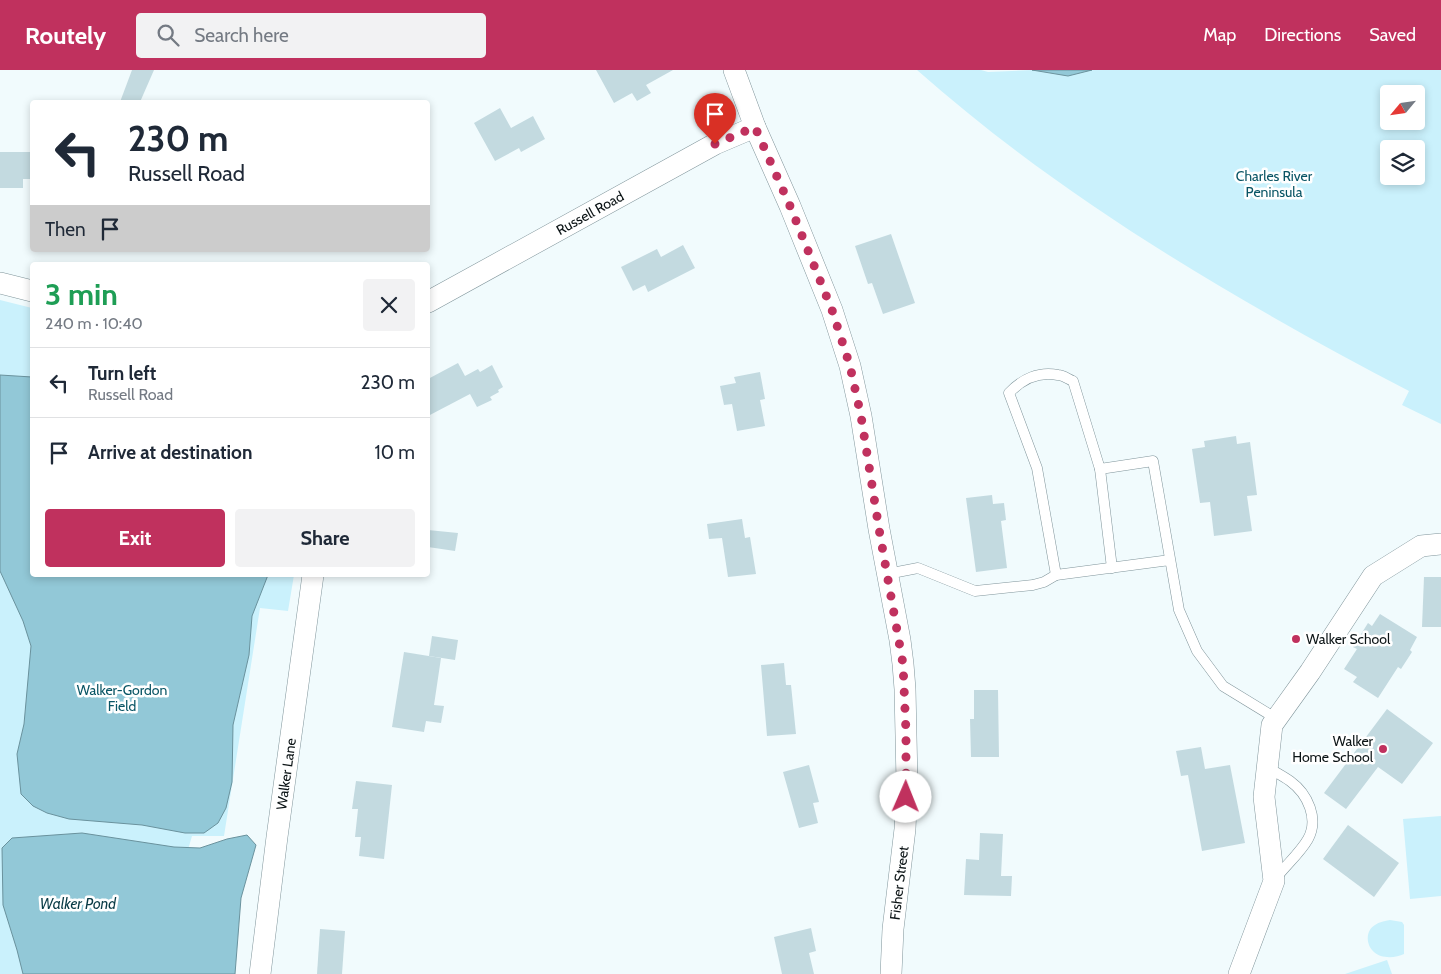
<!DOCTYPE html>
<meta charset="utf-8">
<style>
:root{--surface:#fff;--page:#f2f2f3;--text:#1f2937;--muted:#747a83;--line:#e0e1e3;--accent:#c0315e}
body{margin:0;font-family:Cabin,sans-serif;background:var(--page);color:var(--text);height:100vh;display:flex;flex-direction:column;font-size:19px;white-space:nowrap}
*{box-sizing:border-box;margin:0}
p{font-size:16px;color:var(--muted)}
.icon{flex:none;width:28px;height:28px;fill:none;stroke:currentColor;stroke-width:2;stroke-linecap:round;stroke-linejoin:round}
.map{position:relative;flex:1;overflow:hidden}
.sheet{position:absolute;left:30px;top:192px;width:400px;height:315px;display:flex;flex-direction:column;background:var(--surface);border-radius:5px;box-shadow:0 2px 8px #0003}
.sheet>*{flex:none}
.banner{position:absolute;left:30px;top:30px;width:400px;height:152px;border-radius:5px;box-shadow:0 2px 8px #0003;background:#fff;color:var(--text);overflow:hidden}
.needle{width:32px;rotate:241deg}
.tools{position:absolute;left:1380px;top:15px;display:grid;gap:10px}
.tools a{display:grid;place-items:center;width:45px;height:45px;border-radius:5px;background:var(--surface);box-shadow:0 2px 8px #0003;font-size:25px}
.pin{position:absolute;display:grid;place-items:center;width:42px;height:42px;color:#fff;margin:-51px -21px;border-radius:50% 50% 50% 0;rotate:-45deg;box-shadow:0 0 5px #0007}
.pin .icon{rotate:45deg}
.me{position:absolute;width:55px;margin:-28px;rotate:1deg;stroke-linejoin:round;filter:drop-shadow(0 0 4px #0008)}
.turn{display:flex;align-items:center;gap:18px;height:105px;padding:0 15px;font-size:22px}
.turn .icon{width:65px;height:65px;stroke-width:2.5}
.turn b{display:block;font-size:35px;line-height:42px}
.then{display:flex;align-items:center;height:48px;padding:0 15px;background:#0003;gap:10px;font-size:19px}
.round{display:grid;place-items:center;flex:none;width:52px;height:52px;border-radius:5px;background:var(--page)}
.overview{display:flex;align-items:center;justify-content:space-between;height:85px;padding:0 15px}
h1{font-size:30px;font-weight:700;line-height:38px;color:#1e9e55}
.action{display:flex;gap:10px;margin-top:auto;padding:10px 15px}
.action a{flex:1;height:58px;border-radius:5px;background:var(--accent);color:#fff;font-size:20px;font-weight:700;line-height:58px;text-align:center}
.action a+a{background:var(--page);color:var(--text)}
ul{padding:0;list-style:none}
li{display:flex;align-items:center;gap:15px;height:70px;padding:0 15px;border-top:1px solid var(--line)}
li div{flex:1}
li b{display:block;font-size:19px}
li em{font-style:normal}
header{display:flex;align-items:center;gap:30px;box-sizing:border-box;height:70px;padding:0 25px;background:var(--accent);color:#fff}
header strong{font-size:24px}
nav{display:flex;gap:28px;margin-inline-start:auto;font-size:18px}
.search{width:350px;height:45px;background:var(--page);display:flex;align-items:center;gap:12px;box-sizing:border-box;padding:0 18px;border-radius:5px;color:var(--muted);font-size:19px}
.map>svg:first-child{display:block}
</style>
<header>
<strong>Routely</strong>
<div class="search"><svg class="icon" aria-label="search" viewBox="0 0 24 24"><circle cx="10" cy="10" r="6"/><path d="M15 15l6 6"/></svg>Search here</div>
<nav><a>Map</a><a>Directions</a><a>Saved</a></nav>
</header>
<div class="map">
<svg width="1441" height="904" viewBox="0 0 1441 904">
<rect width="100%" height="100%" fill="#f1fbfd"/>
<g fill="#caf1fc" fill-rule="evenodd">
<path d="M917,0h64l7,2 44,-2 36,6 24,-6h349v354l-39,-19 7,-14c-174,-91 -345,-191 -492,-321zM1389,24h27v27h-27zM1389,79h27v27h-27z"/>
<polygon points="0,230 32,238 32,505 294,505 288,541 260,538 224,766 192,766 152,904 0,904"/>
<polygon points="1441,746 1441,826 1410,829 1403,749"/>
<path d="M1390,850l12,2 2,3v29c-8,4 -23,5 -30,-2 -8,-7 -9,-21 1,-27 4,-3 10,-4 15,-5z"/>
<polygon points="1387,890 1392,904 1345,904"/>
</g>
<g fill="#92c8d7" stroke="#6a929d">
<polygon points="1032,0 1092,0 1068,6"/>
<polygon points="0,305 32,307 32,505 268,505 252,546 249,585 233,655 232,712 226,738 218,753 204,763 185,763 142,755 69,749 47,743 33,736 21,724 17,684 24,654 31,576 23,551 0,501"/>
<polygon points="82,763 174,777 200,778 227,769 247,765 256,775 241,828 235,904 23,904 17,880 3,835 2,778 12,768"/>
</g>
<g fill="#c3dae0">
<polygon points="132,0 154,0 140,32 120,32"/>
<polygon points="596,0 673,0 646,15 651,23 637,31 632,23 614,33"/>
<polygon points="500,38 511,58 533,46 545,69 521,82 519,78 495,91 474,53"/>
<polygon points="0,82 32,82 32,109 23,109 23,118 0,118"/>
<polygon points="891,164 915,233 883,244 872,213 868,214 855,176"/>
<polygon points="683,175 695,198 648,222 645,215 633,221 621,197 657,179 661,187"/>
<polygon points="458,293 465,306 478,299 480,302 492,295 503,317 498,320 499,322 490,327 492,330 477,337 470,324 428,346 428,309"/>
<polygon points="760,302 765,329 760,330 765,356 737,361 732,334 724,335 720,316 736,313 734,307"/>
<polygon points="1236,366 1237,374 1250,372 1257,425 1247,426 1252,461 1214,466 1210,432 1200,433 1192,379 1205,377 1204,371"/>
<polygon points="992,425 993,434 1004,433 1006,450 1001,451 1007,498 976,502 966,428"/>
<polygon points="742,449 745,468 750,467 756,504 728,507 722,468 709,469 707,454"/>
<polygon points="428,460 458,463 455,481 428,477"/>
<polygon points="1424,507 1441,507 1441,557 1422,557"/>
<polygon points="1380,544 1417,567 1410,580 1412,582 1401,599 1398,597 1378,628 1353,612 1357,607 1344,599 1357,579 1353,577 1368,553 1372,556"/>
<polygon points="432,566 458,570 455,590 429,586"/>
<polygon points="404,582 441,588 434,635 444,636 441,653 426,651 424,662 392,657"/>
<polygon points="784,593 786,615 791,615 796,664 767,666 761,595"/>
<polygon points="974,620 998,620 999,687 971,687 970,649 974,649"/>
<polygon points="1387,639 1433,673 1402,714 1378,697 1346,739 1324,723"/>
<polygon points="1201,677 1205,699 1230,695 1245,773 1202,781 1188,705 1181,706 1176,681"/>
<polygon points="809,695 819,732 813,733 818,753 799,758 783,702"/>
<polygon points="356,711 392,715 384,789 359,786 361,767 355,767 358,739 352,739"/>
<polygon points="1348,755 1399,793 1374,827 1323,789"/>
<polygon points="980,763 1003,764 1001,806 1012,806 1011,826 964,825 966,789 979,790"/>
<polygon points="811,858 816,881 809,883 814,904 782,904 774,867"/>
<polygon points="320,859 345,861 342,904 317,904"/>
</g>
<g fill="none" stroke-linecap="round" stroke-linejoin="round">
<g stroke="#80959b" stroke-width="11">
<g id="lane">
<polyline points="1100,399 1112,498"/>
<path d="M1170,490l-114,15 -19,-107 -28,-75c13,-14 30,-22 49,-18 5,0 10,4 15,6l27,88 53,-8 26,149 18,41 26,35 54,33"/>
<polyline points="887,504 918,498 975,521 1033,515 1044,512 1056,505"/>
<path d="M1267,697c8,5 16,9 23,14 18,13 29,38 18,58 -8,14 -22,26 -32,39"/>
</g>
</g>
<g stroke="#80959b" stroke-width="22">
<g id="street">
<polyline points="734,0 755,57 790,136 832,240 850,296 861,346 879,459 900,570 903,594 905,619 907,712 905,759 893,859 891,904"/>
<polyline points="0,213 32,221"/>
<polyline points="428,232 715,74 755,57"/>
<polyline points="260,904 277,767 313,505"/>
<polyline points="1239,904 1274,811 1264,727 1272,655 1310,602 1373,506 1421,476 1441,474"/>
</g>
</g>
<use href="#lane" stroke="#fff" stroke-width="10"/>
<use href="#street" stroke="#fff" stroke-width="21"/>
</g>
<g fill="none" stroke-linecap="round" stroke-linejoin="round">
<polyline stroke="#c0315e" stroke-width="9" stroke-dasharray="0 16.2" points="715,74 755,57 790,136 832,240 850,296 861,346 879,459 903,594 906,662 906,727"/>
</g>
<g fill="#c0315e" stroke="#fff" stroke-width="2">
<circle cx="1296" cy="569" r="5"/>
<circle cx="1383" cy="679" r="5"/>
</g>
<g text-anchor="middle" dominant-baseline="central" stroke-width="5" stroke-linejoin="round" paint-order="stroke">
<g font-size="14" fill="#095565" stroke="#fff">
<text x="1274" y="106">Charles River<tspan x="1274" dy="16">Peninsula</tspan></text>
<text x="122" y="620">Walker-Gordon<tspan x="122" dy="16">Field</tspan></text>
</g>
<g font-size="14" fill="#0c1416" stroke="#fff">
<text transform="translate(590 143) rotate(-29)">Russell Road</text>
<text transform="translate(286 704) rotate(-82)">Walker Lane</text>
<text transform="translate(899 813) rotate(-83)">Fisher Street</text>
</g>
<g font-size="14" fill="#0c1416" stroke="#fff" text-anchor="start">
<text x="1306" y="569">Walker School</text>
<text x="1373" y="671" text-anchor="end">Walker<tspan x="1373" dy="16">Home School</tspan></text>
</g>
<g font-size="15" font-style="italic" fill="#093b46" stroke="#fff">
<text x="78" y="834">Walker Pond</text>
</g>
</g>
</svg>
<div class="tools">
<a><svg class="needle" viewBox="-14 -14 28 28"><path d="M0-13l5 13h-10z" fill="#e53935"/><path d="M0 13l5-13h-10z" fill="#747a83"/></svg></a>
<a><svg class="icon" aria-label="layers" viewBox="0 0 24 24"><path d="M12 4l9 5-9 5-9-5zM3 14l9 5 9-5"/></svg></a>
</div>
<div class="pin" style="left:715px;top:74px;background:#d93025"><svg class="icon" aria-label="arrive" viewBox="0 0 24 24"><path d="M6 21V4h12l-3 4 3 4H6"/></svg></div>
<svg class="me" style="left:906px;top:727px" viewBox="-20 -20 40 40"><circle r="19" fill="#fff"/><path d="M0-13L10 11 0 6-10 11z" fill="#c0315e"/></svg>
<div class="banner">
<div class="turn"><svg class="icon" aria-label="left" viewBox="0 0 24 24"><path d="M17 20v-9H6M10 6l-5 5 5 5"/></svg><div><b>230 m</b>Russell Road</div></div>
<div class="then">Then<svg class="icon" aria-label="arrive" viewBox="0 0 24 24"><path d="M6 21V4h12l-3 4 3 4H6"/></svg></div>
</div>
<section class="sheet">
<div class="overview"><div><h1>3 min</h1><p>240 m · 10:40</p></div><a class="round"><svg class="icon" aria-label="close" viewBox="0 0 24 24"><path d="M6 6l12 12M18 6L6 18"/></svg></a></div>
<ul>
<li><svg class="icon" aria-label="left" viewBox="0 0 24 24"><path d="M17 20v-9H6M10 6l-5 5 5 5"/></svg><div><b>Turn left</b><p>Russell Road</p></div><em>230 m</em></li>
<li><svg class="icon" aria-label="arrive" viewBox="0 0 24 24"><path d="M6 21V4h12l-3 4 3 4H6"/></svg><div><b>Arrive at destination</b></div><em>10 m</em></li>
</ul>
<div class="action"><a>Exit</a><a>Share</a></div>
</section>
</div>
